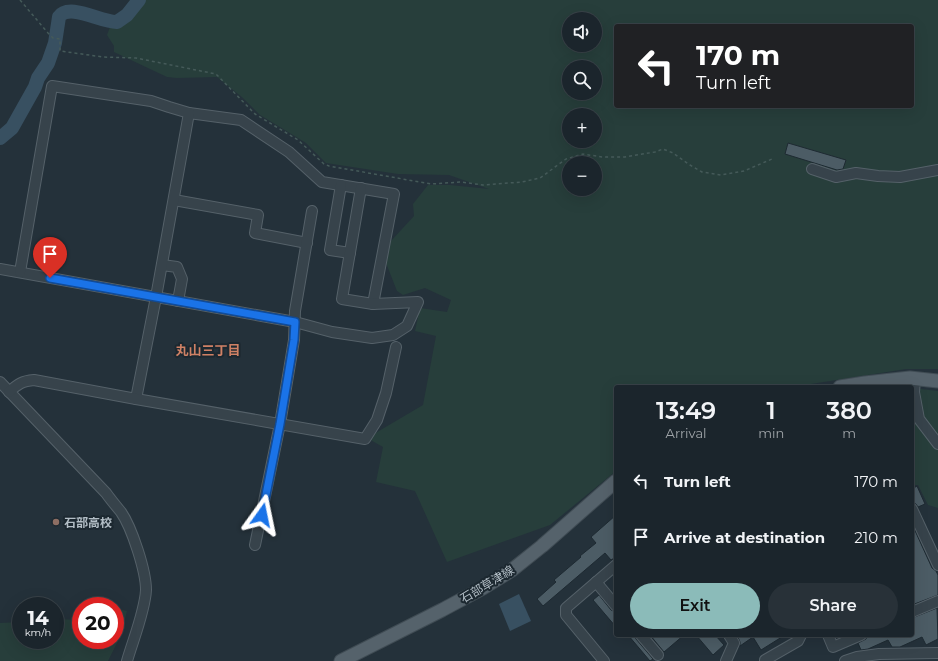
<!DOCTYPE html>
<meta charset="utf-8">
<style>
:root{--surface:#1b252c;--page:#283138;--text:#f1f3f6;--muted:#a0a5a9;--line:#394248;--accent:#8bbbb9}
body{margin:0;font-family:Montserrat,"Noto Sans JP",sans-serif;background:var(--page);color:var(--text);height:100vh;display:flex;flex-direction:column;font-size:15px;white-space:nowrap}
*{box-sizing:border-box;margin:0}
p{font-size:13px;color:var(--muted)}
.icon{flex:none;width:22px;height:22px;fill:none;stroke:currentColor;stroke-width:2;stroke-linecap:round;stroke-linejoin:round}
.map{position:relative;flex:1;overflow:hidden}
.drawer{position:absolute;left:614px;top:385px;width:300px;height:252px;display:flex;flex-direction:column;background:var(--surface);border-radius:4px;box-shadow:0 4px 16px #0002,0 0 0 1px var(--line)}
.drawer>*{flex:none}
.top-card{position:absolute;left:614px;top:24px;width:300px;height:84px;border-radius:4px;box-shadow:0 4px 16px #0002,0 0 0 1px var(--line);background:#202124;color:#fff;overflow:hidden}
.fabs{position:absolute;left:562px;top:12px;display:grid;gap:8px}
.fabs a{display:grid;place-items:center;width:40px;height:40px;border-radius:50%;background:var(--surface);box-shadow:0 4px 16px #0002,0 0 0 1px var(--line);font-size:20px}
.speed{position:absolute;left:12px;top:597px;display:flex;gap:8px;font-size:20px;font-weight:700;text-align:center}
.speed>*{display:grid;place-content:center;width:52px;height:52px;border-radius:50%;background:var(--surface);box-shadow:0 4px 16px #0002,0 0 0 1px var(--line);line-height:1}
.speed small{font-size:10px;font-weight:400}
.speed .limit{border:6px solid #d22;background:#fff;color:#111}
.pin{position:absolute;display:grid;place-items:center;width:34px;height:34px;color:#fff;margin:-41px -17px;border-radius:50% 50% 50% 0;rotate:-45deg;box-shadow:0 0 4px #0007}
.pin .icon{rotate:45deg}
.me{position:absolute;width:44px;margin:-22px;rotate:12deg;stroke-linejoin:round;filter:drop-shadow(0 0 3px #0008)}
.turn{display:flex;align-items:center;gap:14px;height:84px;padding:0 16px;font-size:18px}
.turn .icon{width:52px;height:52px;stroke-width:2.5}
.turn b{display:block;font-size:28px;line-height:34px}
.eta{display:flex;justify-content:space-evenly;align-items:center;height:68px;text-align:center}
.eta b{font-size:24px;font-weight:600;line-height:28px}
.primary-button{display:flex;gap:8px;margin-top:auto;padding:8px 16px}
.primary-button a{flex:1;height:46px;border-radius:24px;background:var(--accent);color:#111;font-size:16px;font-weight:600;line-height:46px;text-align:center}
.primary-button a+a{background:var(--page);color:var(--text)}
ul{padding:0;list-style:none}
li{display:flex;align-items:center;gap:12px;height:56px;padding:0 16px}
li div{flex:1}
li b{display:block;font-size:15px}
li em{font-style:normal}
.map>svg:first-child{display:block}
</style>
<div class="map">
<svg width="938" height="661" viewBox="0 0 938 661">
<rect width="100%" height="100%" fill="#24313a"/>
<g fill="#273e3b" fill-rule="evenodd">
<path d="M130,0h808v369h-32l-114,18h-176v84l-66,54 -103,37 -32,-71 -39,-9 7,-35 -16,-9 56,-33 13,-69 -21,-5 5,-23 27,4 4,-12 -26,-12 -22,7 -6,-4 -11,-28 5,-22 23,-25 -1,-12 15,-19h22l39,4 -40,-14 -51,-1 -72,-11 -20,-20 -46,-28 -17,-17 -26,-21 -40,1 -10,-1 -53,-25v-6l-7,-11 6,-16 9,-3zM569,19h26v26h-26zM616,26h296v80h-296zM569,67h26v26h-26zM569,115h26v26h-26zM569,163h26v26h-26z"/>
<polygon points="912,388 938,391 938,508 928,505 918,485 912,485"/>
<polygon points="115,608 127,611 121,635 108,661 0,661 0,623 21,622 21,640 55,640 55,619 81,620 81,640 115,640"/>
</g>
<polygon fill="#385061" points="519,594 531,621 510,631 499,604"/>
<g fill="none" stroke-linecap="round" stroke-linejoin="round">
<path stroke="#385061" stroke-width="14" d="M0,138l12,-10 23,-41 3,-9 10,-15 7,-20 4,-26c10,-15 43,6 58,5l10,-7 12,-15"/>
</g>
<g fill="#4c5c65" stroke="#1e2a32">
<polygon points="788,143 846,160 843,169 837,170 785,154"/>
<polygon points="917,486 925,504 918,507 916,504 912,503 912,489"/>
<polygon points="616,515 616,557 611,560 605,553 543,606 537,599 556,582 554,580 581,557 580,556 596,543 591,537"/>
<polygon points="912,524 932,568 936,571 938,575 938,595 912,605"/>
<polygon points="599,595 611,610 616,612 616,627 593,600"/>
<polygon points="937,608 938,639 926,645 922,637 900,647 892,647 888,640 868,649 861,650 858,643 866,639 867,635 912,635 912,618"/>
<polygon points="628,635 635,635 636,639 653,659 650,661"/>
<polygon points="650,635 684,635 664,652"/>
<polygon points="696,635 715,635 724,645 713,655"/>
<polygon points="737,635 785,635 761,650 753,637 740,646 740,642"/>
</g>
<g fill="none" stroke-linecap="round" stroke-linejoin="round">
<g stroke="#556169" stroke-width="12">
<g id="minor">
<polyline points="189,113 241,120 289,152 322,182 394,194 373,304"/>
<polyline points="812,169 836,177 856,173 878,176 900,177 938,170"/>
<polyline points="341,185 330,250 350,253"/>
<polyline points="174,200 258,215 255,233 307,243"/>
<polyline points="162,265 177,267 182,279 178,301"/>
<polyline points="0,269 295,322 332,332 372,338 393,335 407,326 418,302 373,304 342,299 361,188"/>
<polyline points="20,272 52,86 151,101 169,107 189,113 156,297 136,399"/>
<polyline points="915,379 914,392 919,419 938,444"/>
<path d="M0,382l106,111c5,7 10,13 15,19 11,16 25,59 25,78 -1,21 -13,50 -19,71"/>
<path d="M9,392c9,-8 13,-11 25,-12l102,19 229,40 12,-19 9,-27 10,-46"/>
<polyline points="912,509 938,565"/>
<polyline points="255,545 280,424 294,340 295,311 312,211"/>
<polyline points="596,582 616,606"/>
<polyline points="912,612 938,601"/>
<polyline points="641,635 658,655"/>
<polyline points="828,635 833,647 861,635"/>
<polyline points="604,661 566,615 566,608 616,565"/>
<polyline points="726,661 734,643 729,635"/>
<polyline points="765,661 765,660 798,641 801,635"/>
<polyline points="845,661 857,657 879,654 938,653"/>
</g>
</g>
<g stroke="#404c54" stroke-width="15">
<g id="major">
<polyline points="840,387 865,383 910,378 938,381"/>
<polyline points="341,661 442,610 483,588 512,570 542,546 616,481"/>
</g>
</g>
<polyline stroke="#455a59" stroke-width="1.5" stroke-dasharray="3 3" stroke-linecap="butt" points="20,0 48,33 53,38 60,39 60,51 103,57 136,58 216,74 255,114 298,140 324,164 329,166 431,184 461,182 483,185 522,182 540,178 566,159 583,154 602,157 625,157 655,152 663,149 673,153 690,165 702,172 721,175 744,171 772,159"/>
<use href="#minor" stroke="#37434b" stroke-width="10"/>
<use href="#major" stroke="#55626b" stroke-width="13"/>
</g>
<g fill="none" stroke-linecap="round" stroke-linejoin="round">
<g stroke="#114b97" stroke-width="10">
<polyline id="route" points="50,278 295,322 294,340 280,424 262,515"/>
</g>
<use href="#route" stroke="#1a73e8" stroke-width="7"/>
</g>
<circle fill="#8d6e63" stroke="#1c2830" stroke-width="1.5" cx="56" cy="522" r="4"/>
<g text-anchor="middle" dominant-baseline="central" stroke-width="4" stroke-linejoin="round" paint-order="stroke">
<g font-size="12" font-weight="bold" fill="#b3bec6" stroke="#1c2830" text-anchor="start">
<text x="64" y="522">石部高校</text>
</g>
<g font-size="12" fill="#b3bec6" stroke="#1c2830">
<text transform="translate(487 584) rotate(-31)">石部草津線</text>
</g>
<g font-size="13" font-weight="bold" fill="#cf8165" stroke="#1c2830">
<text x="208" y="350">丸山三丁目</text>
</g>
</g>
</svg>
<div class="fabs">
<a><svg class="icon" aria-label="sound" viewBox="0 0 24 24"><path d="M4 9h4l5-4v14l-5-4H4zM17 9q2 3 0 6"/></svg></a>
<a><svg class="icon" aria-label="search" viewBox="0 0 24 24"><circle cx="10" cy="10" r="6"/><path d="M15 15l6 6"/></svg></a>
<a>+</a>
<a>−</a>
</div>
<div class="speed"><div>14<small>km/h</small></div><div class="limit">20</div></div>
<div class="pin" style="left:50px;top:278px;background:#d93025"><svg class="icon" aria-label="arrive" viewBox="0 0 24 24"><path d="M6 21V4h12l-3 4 3 4H6"/></svg></div>
<svg class="me" style="left:262px;top:515px" viewBox="-20 -20 40 40"><path d="M0-17L14 15 0 8-14 15z" fill="#1a73e8" stroke="#fff" stroke-width="4"/></svg>
<div class="top-card">
<div class="turn"><svg class="icon" aria-label="left" viewBox="0 0 24 24"><path d="M17 20v-9H6M10 6l-5 5 5 5"/></svg><div><b>170 m</b>Turn left</div></div>
</div>
<section class="drawer">
<div class="eta">
<div><b>13:49</b><p>Arrival</p></div>
<div><b>1</b><p>min</p></div>
<div><b>380</b><p>m</p></div>
</div>
<ul>
<li><svg class="icon" aria-label="left" viewBox="0 0 24 24"><path d="M17 20v-9H6M10 6l-5 5 5 5"/></svg><div><b>Turn left</b></div><em>170 m</em></li>
<li><svg class="icon" aria-label="arrive" viewBox="0 0 24 24"><path d="M6 21V4h12l-3 4 3 4H6"/></svg><div><b>Arrive at destination</b></div><em>210 m</em></li>
</ul>
<div class="primary-button"><a>Exit</a><a>Share</a></div>
</section>
</div>
